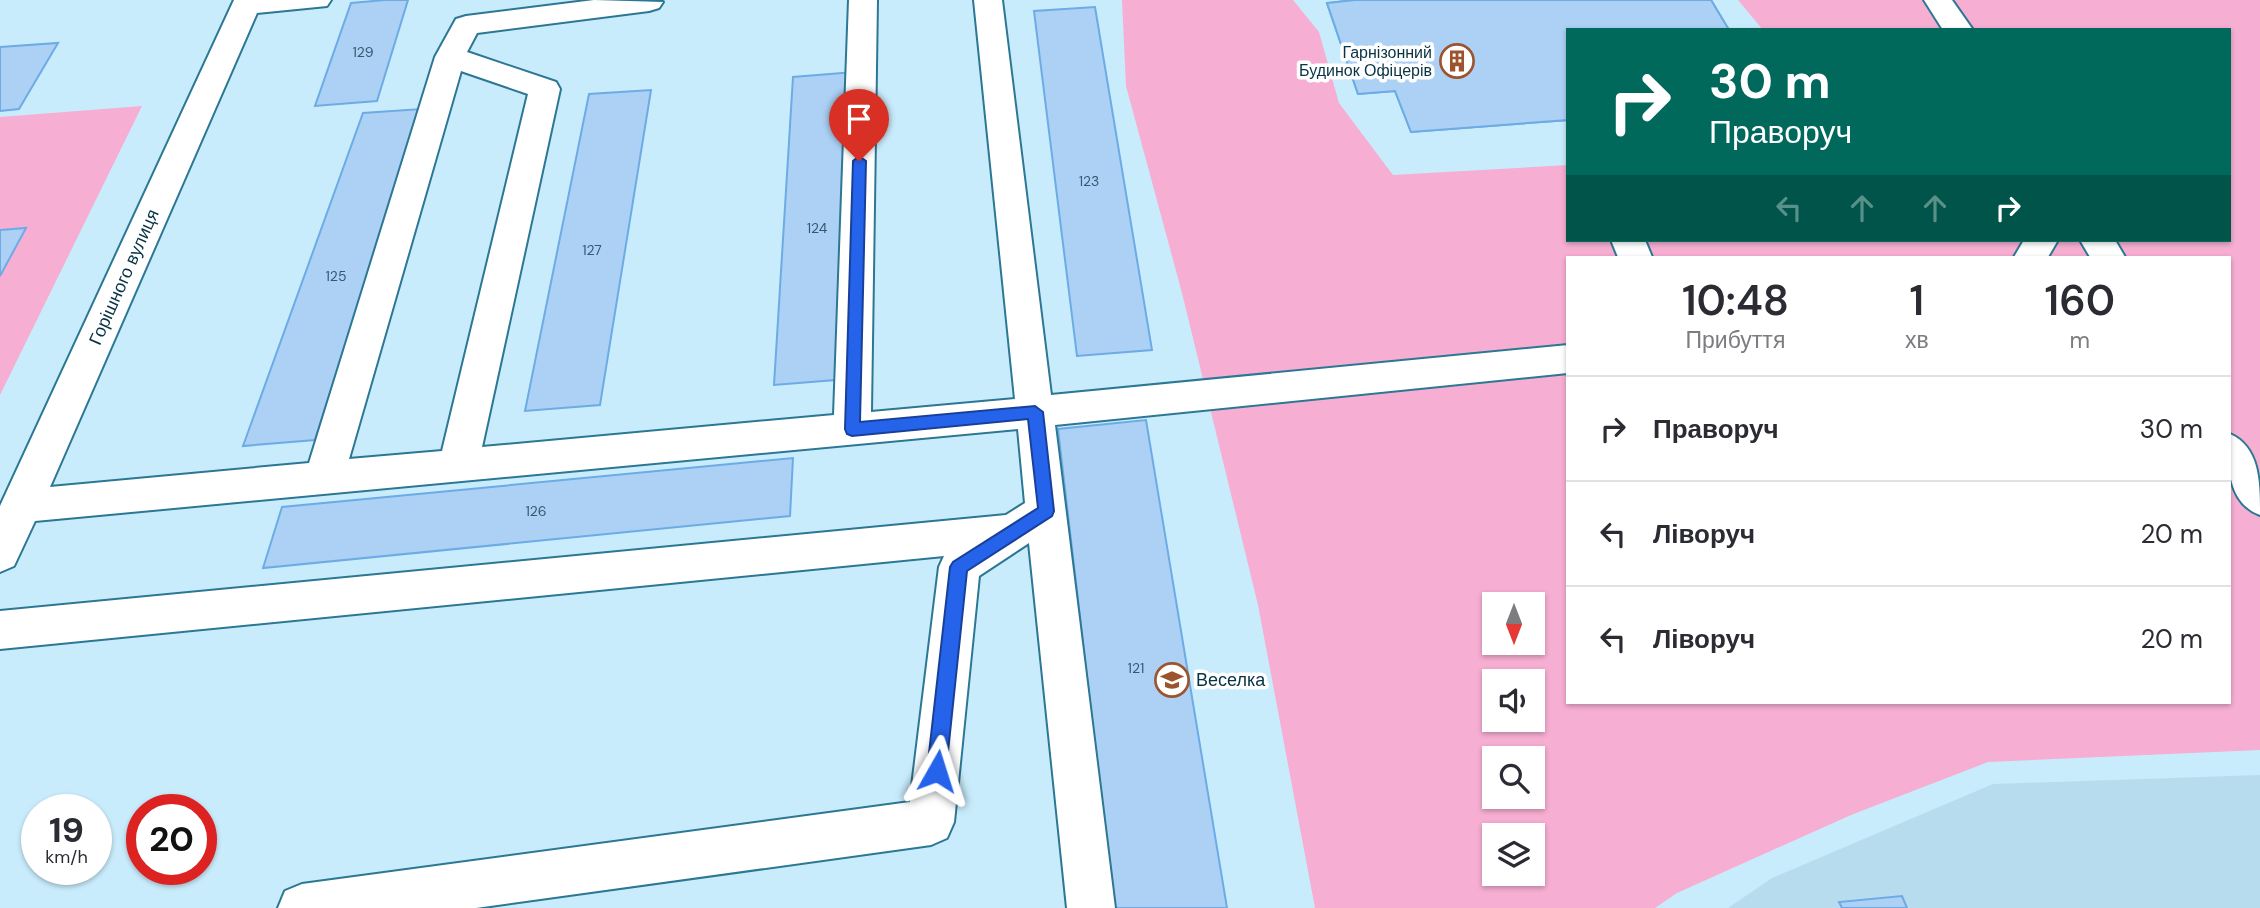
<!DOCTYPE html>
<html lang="uk">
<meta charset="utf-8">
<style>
:root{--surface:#fff;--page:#f2f2f3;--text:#2b2b33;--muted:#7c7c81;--line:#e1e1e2}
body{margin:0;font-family:"DM Sans",sans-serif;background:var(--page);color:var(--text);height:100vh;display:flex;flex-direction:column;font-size:26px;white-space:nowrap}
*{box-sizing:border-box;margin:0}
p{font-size:23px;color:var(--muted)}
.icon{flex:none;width:38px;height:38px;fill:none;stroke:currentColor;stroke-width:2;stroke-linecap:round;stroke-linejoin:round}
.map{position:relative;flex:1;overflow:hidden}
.drawer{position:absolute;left:1566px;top:256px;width:665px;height:448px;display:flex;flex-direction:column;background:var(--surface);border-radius:0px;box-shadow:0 2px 5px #0004}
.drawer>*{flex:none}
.banner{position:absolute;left:1566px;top:28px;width:665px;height:214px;border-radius:0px;box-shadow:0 2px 5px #0004;background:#00695c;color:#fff;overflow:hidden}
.needle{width:46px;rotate:180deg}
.fabs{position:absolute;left:1482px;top:592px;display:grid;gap:14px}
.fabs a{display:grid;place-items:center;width:63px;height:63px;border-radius:0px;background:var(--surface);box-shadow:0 2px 5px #0004;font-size:35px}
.speed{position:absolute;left:21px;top:794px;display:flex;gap:14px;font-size:35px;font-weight:700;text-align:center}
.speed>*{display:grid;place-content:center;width:91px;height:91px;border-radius:50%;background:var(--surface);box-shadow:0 2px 5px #0004;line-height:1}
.speed small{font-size:18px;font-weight:400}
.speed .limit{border:10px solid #d22;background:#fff;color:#111}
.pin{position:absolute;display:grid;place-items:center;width:60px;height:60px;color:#fff;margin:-72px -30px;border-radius:50% 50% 50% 0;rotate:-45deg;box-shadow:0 0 7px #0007}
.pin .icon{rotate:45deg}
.me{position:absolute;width:77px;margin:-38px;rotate:6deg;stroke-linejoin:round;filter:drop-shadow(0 0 5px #0008)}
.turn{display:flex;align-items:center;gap:24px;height:147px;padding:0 28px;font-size:32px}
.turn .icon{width:91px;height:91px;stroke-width:2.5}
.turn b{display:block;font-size:49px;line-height:60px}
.lanes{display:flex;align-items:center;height:66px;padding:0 28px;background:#0003;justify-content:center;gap:35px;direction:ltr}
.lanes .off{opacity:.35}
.eta{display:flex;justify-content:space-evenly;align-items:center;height:119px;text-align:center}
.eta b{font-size:42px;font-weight:600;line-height:49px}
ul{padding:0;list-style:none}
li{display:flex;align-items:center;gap:21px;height:105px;padding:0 28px;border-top:2px solid var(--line)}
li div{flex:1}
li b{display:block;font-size:26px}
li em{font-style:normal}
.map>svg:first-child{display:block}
</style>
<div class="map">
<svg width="2260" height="908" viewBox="0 0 2260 908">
<rect width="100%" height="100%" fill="#c9ecfc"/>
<polygon fill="#b6dcee" points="2260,775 2260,908 1728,908 1772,878 1993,784"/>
<g fill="#f6aed2" fill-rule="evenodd">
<path d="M1122,0h171l26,32 20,71 54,72 175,-10v75h662v-210h-467l-25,-30h522v750l-272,12 -137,53 -174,78 -22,15h-340l-57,-303 -76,-312 -56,-207zM1568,257h662v445h-662zM1494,604h39v38h-39zM1494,681h39v38h-39zM1494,758h39v38h-39zM1494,835h39v38h-39z"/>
<polygon points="142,106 0,395 0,117"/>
</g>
<g fill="#acd1f5" stroke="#6dabe5" stroke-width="2">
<polygon points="385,0 408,0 377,101 315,106 351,3"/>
<polygon points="1711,0 1729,30 1577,30 1563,3 1455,11 1487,82 1568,75 1568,120 1411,132 1395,91 1358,94 1327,3 1355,0"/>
<polygon points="1711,0 1729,30 1568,30 1568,120 1411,132 1395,91 1358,94 1327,3 1355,0"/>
<polygon points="1095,7 1152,350 1077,356 1034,11"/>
<polygon points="58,43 19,109 0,111 0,47"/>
<polygon points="854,72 848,379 774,385 793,77"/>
<polygon points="651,90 600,405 525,411 589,94"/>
<polygon points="421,109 315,440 243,446 363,113"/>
<polygon points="26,228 0,276 0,230"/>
<polygon points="1146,420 1227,908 1114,908 1058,429"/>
<polygon points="793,458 790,516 263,568 282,507"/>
<polygon points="1902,896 1907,908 1842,908 1839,902"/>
</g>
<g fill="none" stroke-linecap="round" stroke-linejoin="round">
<g stroke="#2c7794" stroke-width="4">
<g id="minor">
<path d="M234,0h97l-4,6 -70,7 -207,474 259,-24 126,-406 21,-38 10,-3 128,-16 69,2 -4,6 -10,3 -172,22 -10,19 89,30 4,7 -78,358 352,-32 15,-415h28l-6,412 144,-13 -41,-399h28l49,395 517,-50v28l-513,52 60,483h-48l-38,-365 -50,33 -25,246 -7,16 -16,7 -455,63h-198l7,-17 17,-7 608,-82 29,-235 5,-11 -944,93v-38l1006,-96 19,-12 -7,-74 -983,92 -21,45 -14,6v-66zM461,71l67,23 -86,357 -93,8z"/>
<polygon points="1924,0 1952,0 1973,30 1943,30"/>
<polygon points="1611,240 1645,240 1652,257 1618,257"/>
<polygon points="2024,240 2058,240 2048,257 2014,257"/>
<polygon points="2080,240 2115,240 2125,257 2090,257"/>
<path d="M2230,434c30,13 30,49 30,81 -33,-12 -33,-51 -30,-81z"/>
</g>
</g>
<use href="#minor" fill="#fff" fill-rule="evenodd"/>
</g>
<polygon fill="#2563eb" stroke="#184099" stroke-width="2" points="859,156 866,161 860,422 1035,406 1043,412 1054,511 1052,516 967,571 946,771 943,777 937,780 930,777 927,771 950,567 953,562 1038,508 1028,419 852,436 847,434 845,429 853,161"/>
<defs>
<g id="building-ring" transform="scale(1.75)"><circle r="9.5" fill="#fff" stroke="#9b542d" stroke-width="1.5"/><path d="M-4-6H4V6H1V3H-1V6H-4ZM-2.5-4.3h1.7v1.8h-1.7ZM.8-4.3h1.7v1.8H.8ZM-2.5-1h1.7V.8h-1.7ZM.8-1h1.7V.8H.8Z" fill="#9b542d"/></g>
<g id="school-ring" transform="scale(1.75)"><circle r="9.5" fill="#fff" stroke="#9b542d" stroke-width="1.5"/><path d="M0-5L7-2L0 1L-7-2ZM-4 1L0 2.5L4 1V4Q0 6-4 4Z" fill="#9b542d"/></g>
</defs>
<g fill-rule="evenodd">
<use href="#building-ring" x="1457" y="61"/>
<use href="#school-ring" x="1172" y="680"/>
</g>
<g text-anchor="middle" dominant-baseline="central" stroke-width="7" stroke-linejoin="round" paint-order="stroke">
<g font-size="14" fill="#305a70">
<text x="363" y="52">129</text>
<text x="1089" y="181">123</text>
<text x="817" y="228">124</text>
<text x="592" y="250">127</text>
<text x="336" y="276">125</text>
<text x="536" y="511">126</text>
<text x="1136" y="668">121</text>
</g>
<g font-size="16" fill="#073343" stroke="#fff" text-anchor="end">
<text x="1432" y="52">Гарнізонний<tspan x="1432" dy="18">Будинок Офіцерів</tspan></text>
</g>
<g font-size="18" fill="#073343" stroke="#fff">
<text transform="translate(124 277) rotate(-66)">Горішного вулиця</text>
</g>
<g font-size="18" fill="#073343" stroke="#fff" text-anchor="start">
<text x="1196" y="680">Веселка</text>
</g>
</g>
</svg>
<div class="fabs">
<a><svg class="needle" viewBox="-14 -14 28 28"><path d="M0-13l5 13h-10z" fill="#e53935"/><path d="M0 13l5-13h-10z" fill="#7c7c81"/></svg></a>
<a><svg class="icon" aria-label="sound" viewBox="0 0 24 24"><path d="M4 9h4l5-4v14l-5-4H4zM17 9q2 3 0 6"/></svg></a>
<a><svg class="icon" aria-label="search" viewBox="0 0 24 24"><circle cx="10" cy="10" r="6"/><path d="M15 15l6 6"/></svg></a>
<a><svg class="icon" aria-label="layers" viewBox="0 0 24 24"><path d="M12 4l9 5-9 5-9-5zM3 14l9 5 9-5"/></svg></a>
</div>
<div class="speed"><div>19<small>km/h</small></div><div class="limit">20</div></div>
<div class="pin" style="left:859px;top:161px;background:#d93025"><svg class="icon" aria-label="arrive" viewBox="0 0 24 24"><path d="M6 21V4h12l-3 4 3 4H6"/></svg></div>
<svg class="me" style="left:937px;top:771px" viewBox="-20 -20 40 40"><path d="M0-17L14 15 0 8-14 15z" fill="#2563eb" stroke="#fff" stroke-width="4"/></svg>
<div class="banner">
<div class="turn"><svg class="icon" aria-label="right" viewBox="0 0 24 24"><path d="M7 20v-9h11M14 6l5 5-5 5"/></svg><div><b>30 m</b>Праворуч</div></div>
<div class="lanes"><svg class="icon off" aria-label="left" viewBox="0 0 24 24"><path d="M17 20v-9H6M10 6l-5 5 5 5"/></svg><svg class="icon off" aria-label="ahead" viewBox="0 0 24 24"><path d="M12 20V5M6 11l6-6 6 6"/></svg><svg class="icon off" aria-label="ahead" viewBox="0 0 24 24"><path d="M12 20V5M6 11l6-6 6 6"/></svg><svg class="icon" aria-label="right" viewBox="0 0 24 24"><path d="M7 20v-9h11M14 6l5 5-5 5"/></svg></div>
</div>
<section class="drawer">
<div class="eta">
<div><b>10:48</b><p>Прибуття</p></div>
<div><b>1</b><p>хв</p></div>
<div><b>160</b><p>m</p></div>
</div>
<ul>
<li><svg class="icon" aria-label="right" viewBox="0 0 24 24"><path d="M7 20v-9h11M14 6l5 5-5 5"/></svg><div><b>Праворуч</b></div><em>30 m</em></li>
<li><svg class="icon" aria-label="left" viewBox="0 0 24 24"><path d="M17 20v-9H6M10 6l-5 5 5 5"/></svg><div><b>Ліворуч</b></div><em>20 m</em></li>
<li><svg class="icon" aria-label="left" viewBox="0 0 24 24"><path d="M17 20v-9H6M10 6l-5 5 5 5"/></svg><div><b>Ліворуч</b></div><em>20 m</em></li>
</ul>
</section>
</div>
